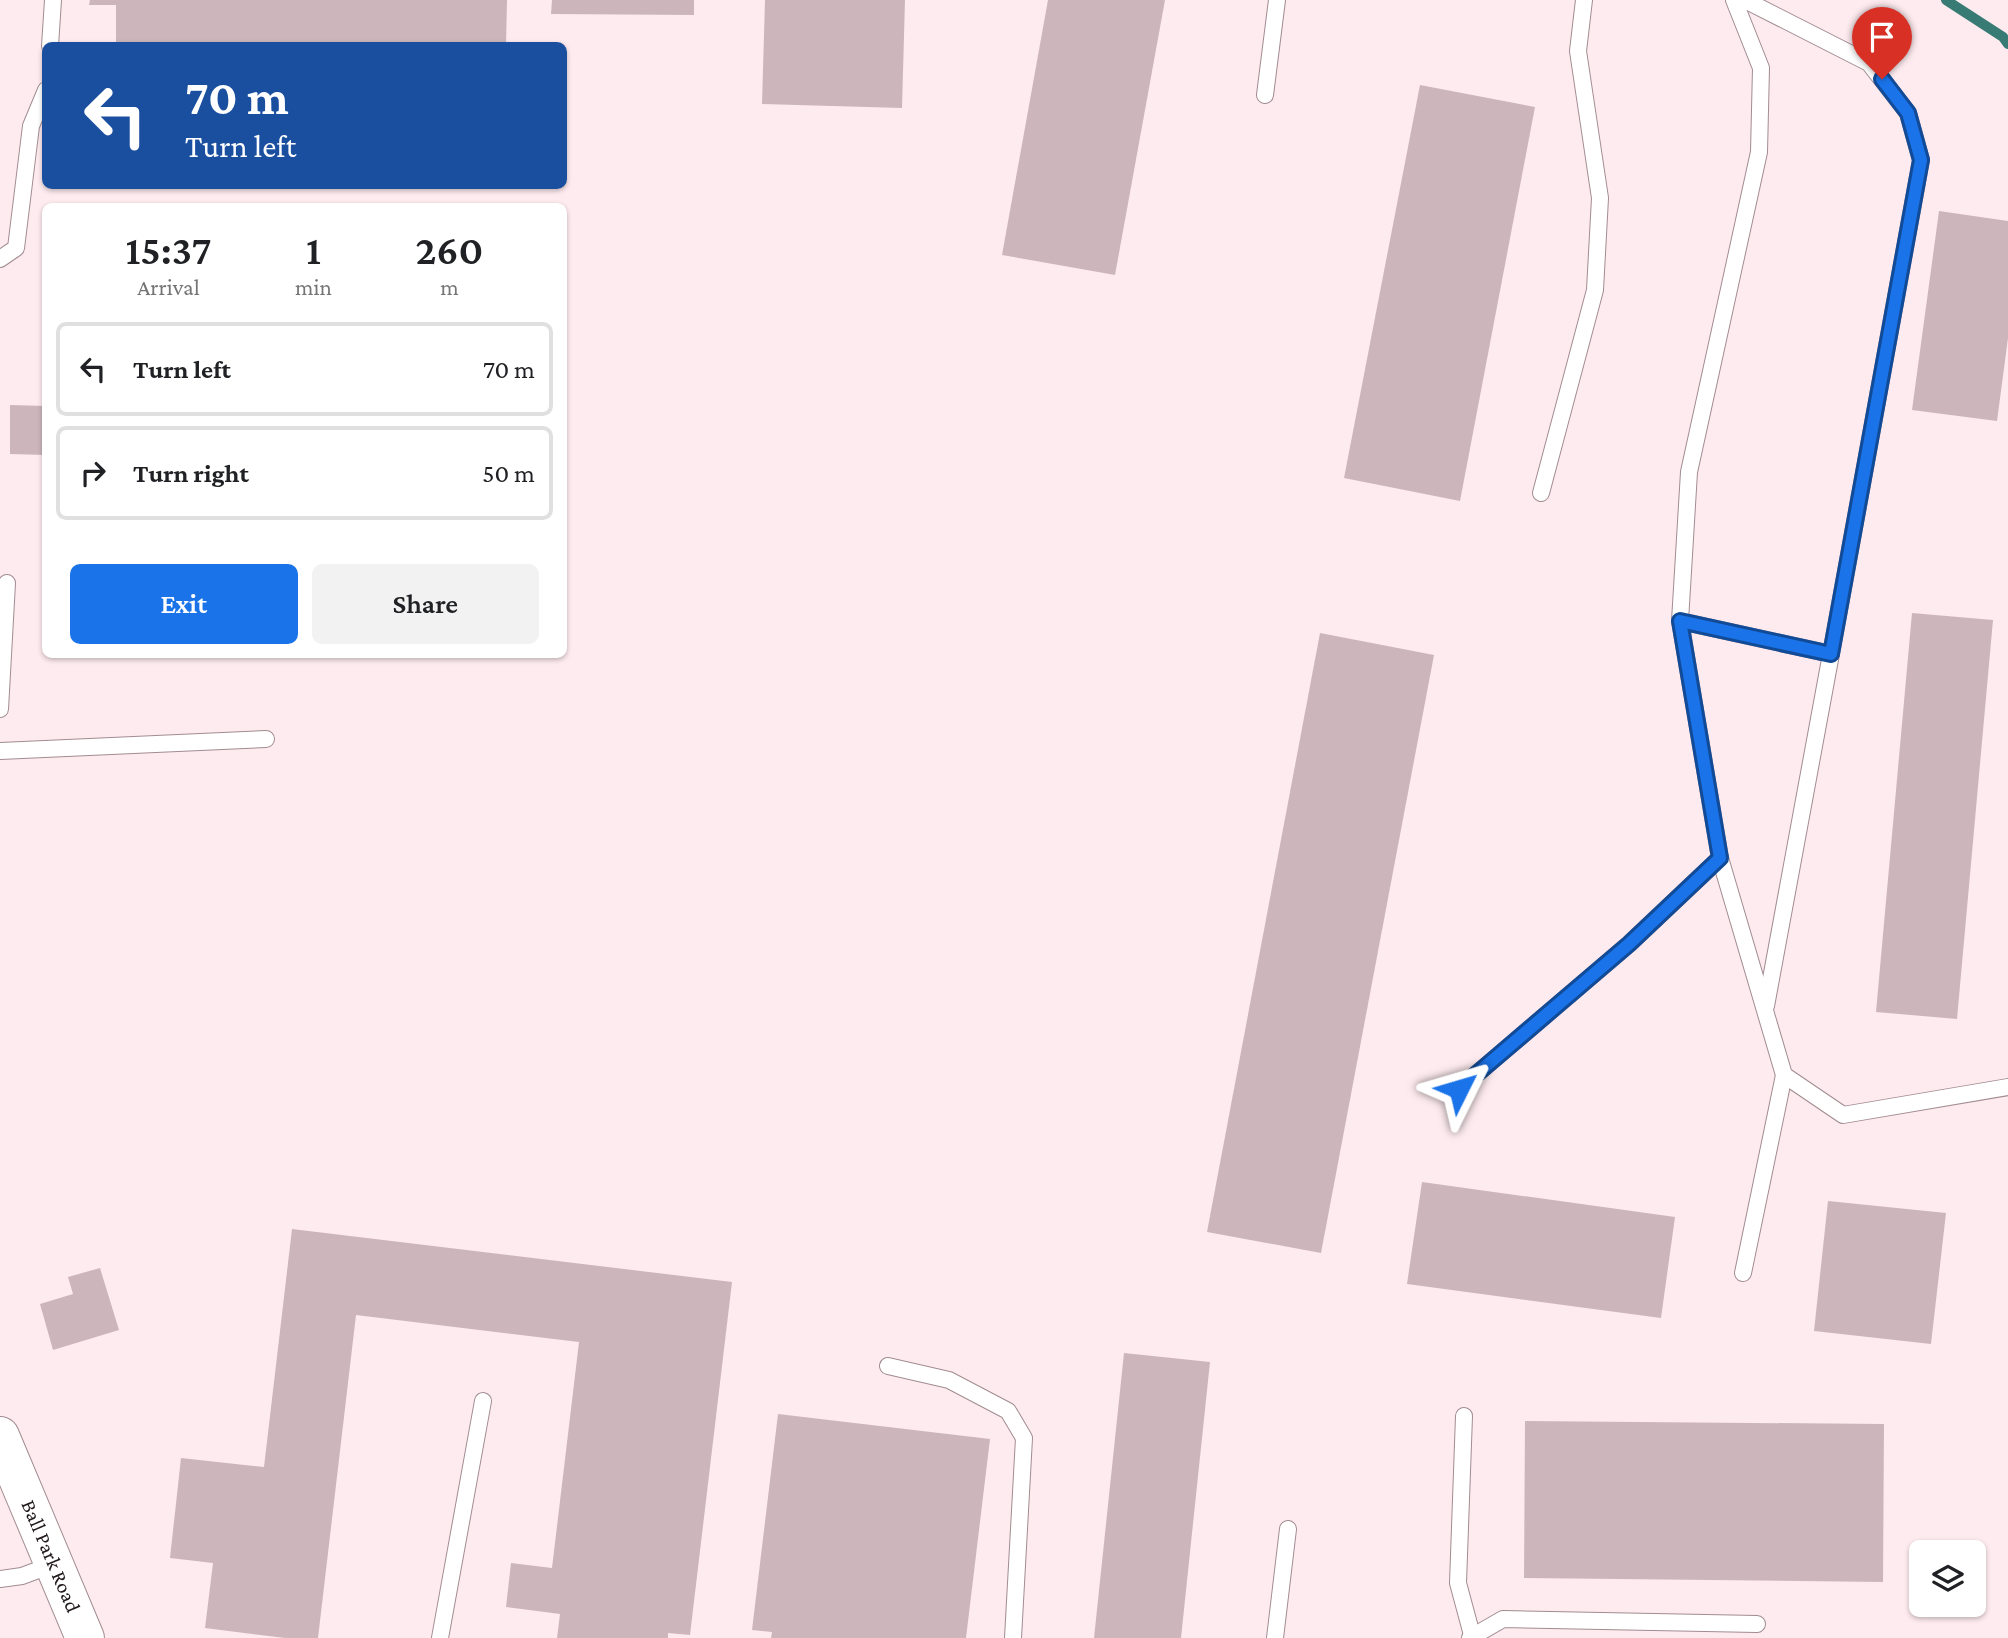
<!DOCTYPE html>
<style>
:root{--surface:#fff;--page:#f2f2f2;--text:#202124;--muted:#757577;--line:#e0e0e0;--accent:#1a73e8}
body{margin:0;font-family:"Crimson Pro",serif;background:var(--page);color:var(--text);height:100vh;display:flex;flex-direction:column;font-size:26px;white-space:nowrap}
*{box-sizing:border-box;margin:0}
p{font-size:23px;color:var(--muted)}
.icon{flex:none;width:38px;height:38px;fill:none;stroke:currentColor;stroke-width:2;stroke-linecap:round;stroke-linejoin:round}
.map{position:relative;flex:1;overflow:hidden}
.sheet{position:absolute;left:42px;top:203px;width:525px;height:455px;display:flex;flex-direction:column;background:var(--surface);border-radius:10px;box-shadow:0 2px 5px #0004}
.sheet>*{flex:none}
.guide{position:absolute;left:42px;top:42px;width:525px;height:147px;border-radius:10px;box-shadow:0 2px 5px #0004;background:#1a4fa0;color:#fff;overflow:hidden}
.fabs{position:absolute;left:1909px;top:1540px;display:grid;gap:14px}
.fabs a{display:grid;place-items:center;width:77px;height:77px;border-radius:10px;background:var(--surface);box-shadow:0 2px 5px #0004;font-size:35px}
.pin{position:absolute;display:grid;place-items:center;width:60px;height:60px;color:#fff;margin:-72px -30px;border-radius:50% 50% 50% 0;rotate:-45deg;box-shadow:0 0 7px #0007}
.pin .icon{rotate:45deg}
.me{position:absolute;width:77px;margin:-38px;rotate:50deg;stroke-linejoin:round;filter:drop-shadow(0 0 5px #0008)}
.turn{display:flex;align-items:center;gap:24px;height:147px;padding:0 28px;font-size:32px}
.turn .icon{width:91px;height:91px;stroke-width:2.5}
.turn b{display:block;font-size:49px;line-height:60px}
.eta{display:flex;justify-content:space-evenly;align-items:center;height:119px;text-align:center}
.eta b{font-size:42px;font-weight:600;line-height:49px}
.cta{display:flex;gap:14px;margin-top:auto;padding:14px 28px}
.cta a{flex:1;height:80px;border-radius:10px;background:var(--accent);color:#fff;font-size:28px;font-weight:600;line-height:80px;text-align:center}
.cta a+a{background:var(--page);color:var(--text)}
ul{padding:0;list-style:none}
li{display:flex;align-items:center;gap:21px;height:94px;margin:0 14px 10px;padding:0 14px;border:4px solid var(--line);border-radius:10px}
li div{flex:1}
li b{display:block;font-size:26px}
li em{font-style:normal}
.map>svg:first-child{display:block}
</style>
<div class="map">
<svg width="2008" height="1638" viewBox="0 0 2008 1638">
<rect width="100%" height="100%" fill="#feebef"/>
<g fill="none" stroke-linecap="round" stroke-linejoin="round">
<polyline stroke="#387b74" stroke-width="10" points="1946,0 2003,37 2008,44"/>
</g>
<g fill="#ccb6bb">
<polygon points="90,0 507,0 506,46 116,46 116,5 89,5"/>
<polygon points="552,0 694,0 694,15 551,14"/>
<polygon points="765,0 905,0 902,108 762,104"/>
<polygon points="1048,0 1165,0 1115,275 1002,255"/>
<polygon points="1420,85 1535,107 1460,501 1344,478"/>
<polygon points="1939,211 2008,221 2008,338 1997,421 1912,410"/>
<polygon points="10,405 46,406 46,455 10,454"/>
<polygon points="1912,613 1993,620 1957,1019 1876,1012"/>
<polygon points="1320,633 1434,655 1321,1253 1207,1232"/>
<polygon points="1422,1182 1675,1217 1661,1318 1407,1284"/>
<polygon points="1828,1201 1946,1213 1931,1344 1814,1331"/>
<polygon points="292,1229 732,1282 690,1635 668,1633 668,1638 557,1638 560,1614 506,1607 511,1563 552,1568 579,1342 356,1315 318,1638 285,1638 205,1628 213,1563 170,1558 181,1458 264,1467"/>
<polygon points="100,1268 119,1330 53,1350 40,1304 73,1294 68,1277"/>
<polygon points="1124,1353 1210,1362 1181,1638 1094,1638"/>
<polygon points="778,1414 990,1439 966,1638 771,1638 772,1632 752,1630"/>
<polygon points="1525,1421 1884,1424 1883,1582 1524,1578"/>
</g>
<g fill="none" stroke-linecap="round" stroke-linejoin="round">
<g stroke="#a18c91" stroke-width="18">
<g id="service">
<polyline points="1734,0 1761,68 1759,152 1689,472 1680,621 1720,858 1784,1075 1843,1115 2008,1087"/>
<polyline points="50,46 53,0"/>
<polyline points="1265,95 1277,0"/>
<polyline points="0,259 16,248 31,126 46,90"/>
<polyline points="1541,493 1595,290 1600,198 1578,51 1584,0"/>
<polyline points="1680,621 1831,654 1921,160 1908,113 1869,63 1745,0"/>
<polyline points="0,709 7,583"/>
<polyline points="0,751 266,739"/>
<polyline points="1766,1006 1831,654"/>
<polyline points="1459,1089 1629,944 1720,858"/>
<polyline points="1743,1273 1784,1075"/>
<polyline points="888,1366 949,1380 1008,1411 1024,1438 1013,1638"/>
<polyline points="1464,1416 1458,1583 1472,1635"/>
<polyline points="0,1579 22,1576 54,1564"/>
<polyline points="440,1638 483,1401"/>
<polyline points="1275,1638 1288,1529"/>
<polyline points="1470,1638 1503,1619 1757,1624"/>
</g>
</g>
<g stroke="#a18c91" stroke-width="40">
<polyline id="tertiary" points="0,1436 85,1638"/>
</g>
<use href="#service" stroke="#fff" stroke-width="16"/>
<use href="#tertiary" stroke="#fff" stroke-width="38"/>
</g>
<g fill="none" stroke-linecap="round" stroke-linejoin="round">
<g stroke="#114b97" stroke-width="18">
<polyline id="route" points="1459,1089 1629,944 1720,858 1680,621 1831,654 1921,160 1908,113 1882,79"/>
</g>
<use href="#route" stroke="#1a73e8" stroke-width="12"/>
</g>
<g text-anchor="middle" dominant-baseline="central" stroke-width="5" stroke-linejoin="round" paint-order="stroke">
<g font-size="21" fill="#21191b" stroke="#fff">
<text transform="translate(51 1556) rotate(67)">Ball Park Road</text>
</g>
</g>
</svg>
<div class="fabs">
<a><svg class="icon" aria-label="layers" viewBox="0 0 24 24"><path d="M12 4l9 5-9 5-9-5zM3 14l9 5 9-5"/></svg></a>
</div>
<div class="pin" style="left:1882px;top:79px;background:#d93025"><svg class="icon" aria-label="arrive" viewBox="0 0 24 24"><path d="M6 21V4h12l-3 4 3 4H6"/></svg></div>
<svg class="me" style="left:1459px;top:1089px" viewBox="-20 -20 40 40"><path d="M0-17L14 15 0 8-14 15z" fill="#1a73e8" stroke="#fff" stroke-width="4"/></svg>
<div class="guide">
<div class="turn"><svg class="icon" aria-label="left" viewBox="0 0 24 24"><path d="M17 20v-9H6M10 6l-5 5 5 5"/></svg><div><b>70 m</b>Turn left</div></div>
</div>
<section class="sheet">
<div class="eta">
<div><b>15:37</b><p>Arrival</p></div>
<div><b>1</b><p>min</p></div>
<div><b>260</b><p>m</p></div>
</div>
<ul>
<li><svg class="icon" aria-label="left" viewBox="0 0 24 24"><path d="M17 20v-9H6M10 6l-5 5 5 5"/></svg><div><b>Turn left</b></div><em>70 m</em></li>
<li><svg class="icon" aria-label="right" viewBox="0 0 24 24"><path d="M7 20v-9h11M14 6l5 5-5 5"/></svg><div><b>Turn right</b></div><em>50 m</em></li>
</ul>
<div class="cta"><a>Exit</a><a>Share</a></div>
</section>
</div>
